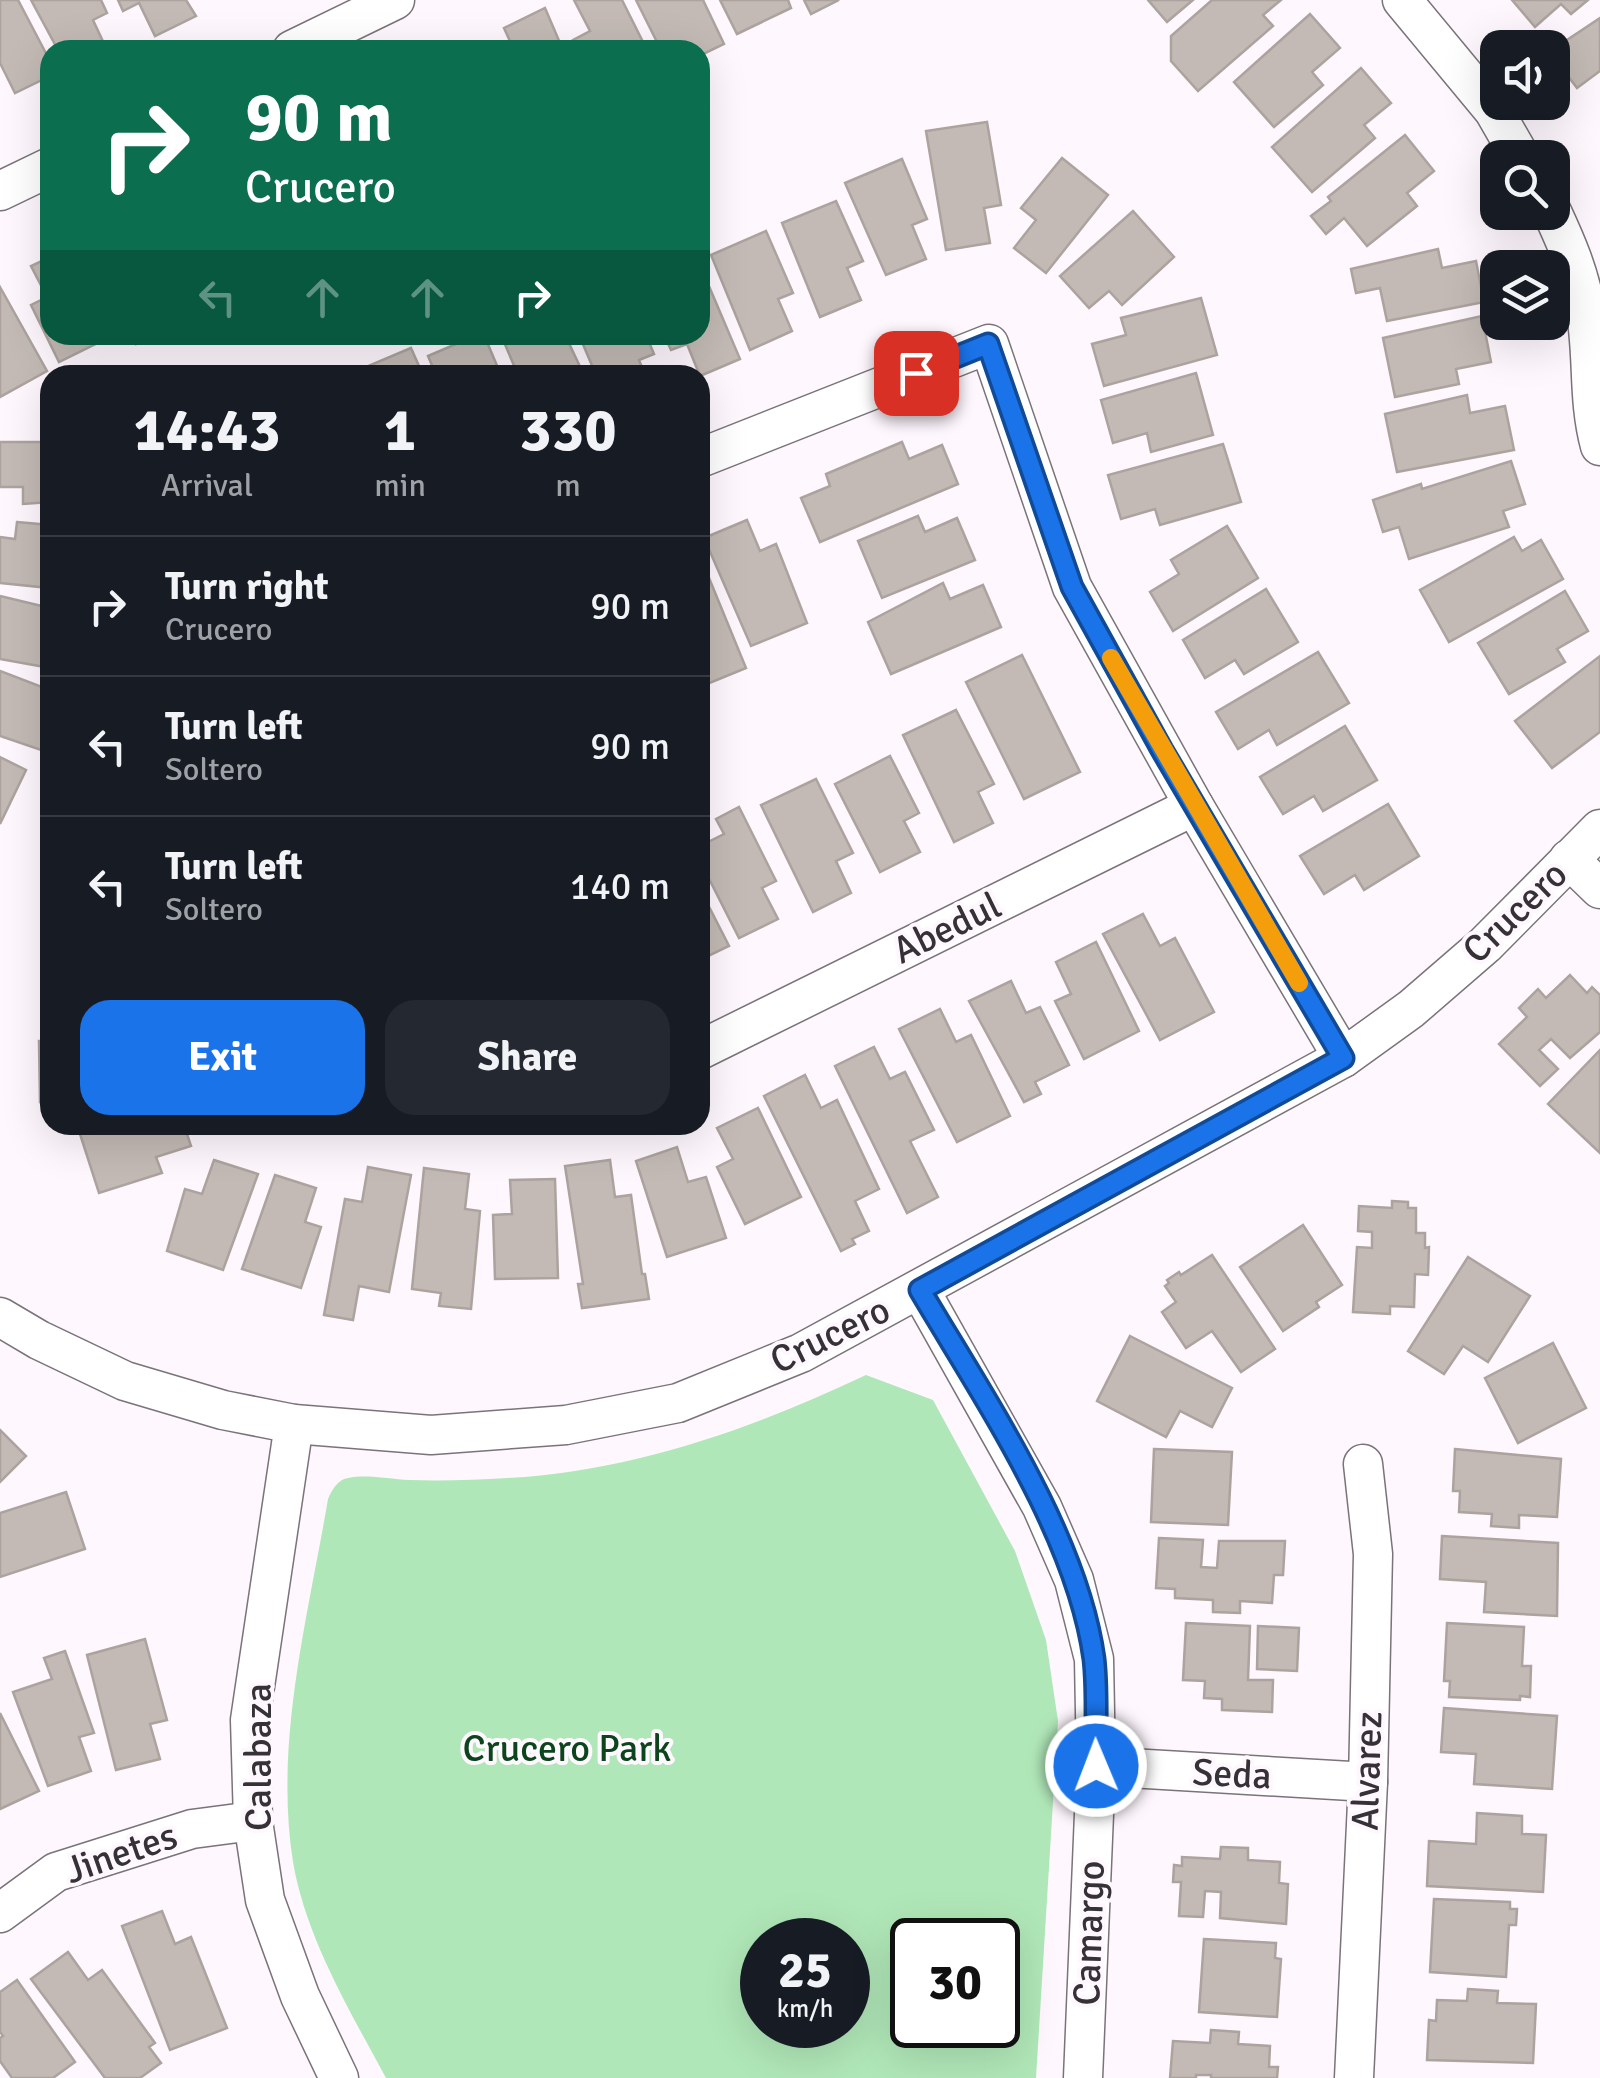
<!DOCTYPE html>
<style>
:root{--surface:#171b24;--page:#242831;--text:#f1f3f6;--muted:#9ea1a6;--line:#363941;--accent:#1a73e8}
body{margin:0;font-family:Signika,sans-serif;background:var(--page);color:var(--text);height:100vh;display:flex;flex-direction:column;font-size:38px;white-space:nowrap}
*{box-sizing:border-box;margin:0}
p{font-size:32px;color:var(--muted)}
.icon{flex:none;width:55px;height:55px;fill:none;stroke:currentColor;stroke-width:2;stroke-linecap:round;stroke-linejoin:round}
.map{position:relative;flex:1;overflow:hidden}
.side{position:absolute;left:40px;top:365px;width:670px;height:770px;display:flex;flex-direction:column;background:var(--surface);border-radius:30px;box-shadow:0 10px 40px #0002}
.side>*{flex:none}
.banner{position:absolute;left:40px;top:40px;width:670px;height:305px;border-radius:30px;box-shadow:0 10px 40px #0002;background:#0b6e4f;color:#fff;overflow:hidden}
.controls{position:absolute;left:1480px;top:30px;display:grid;gap:20px}
.controls a{display:grid;place-items:center;width:90px;height:90px;border-radius:20px;background:var(--surface);box-shadow:0 10px 40px #0002;font-size:50px}
.speed{position:absolute;left:740px;top:1918px;display:flex;gap:20px;font-size:50px;font-weight:700;text-align:center}
.speed>*{display:grid;place-content:center;width:130px;height:130px;border-radius:50%;background:var(--surface);box-shadow:0 10px 40px #0002;line-height:1}
.speed small{font-size:25px;font-weight:400}
.speed .limit{border:5px solid #111;border-radius:15px;background:#fff;color:#111}
.pin{position:absolute;display:grid;place-items:center;width:85px;height:85px;color:#fff;margin:-42px;border-radius:20px;box-shadow:0 5px 15px #0006}
.me{position:absolute;width:110px;margin:-55px;rotate:359deg;stroke-linejoin:round;filter:drop-shadow(0 0 8px #0008)}
.turn{display:flex;align-items:center;gap:35px;height:210px;padding:0 40px;font-size:45px}
.turn .icon{width:130px;height:130px;stroke-width:2.5}
.turn b{display:block;font-size:70px;line-height:85px}
.lanes{display:flex;align-items:center;height:95px;padding:0 40px;background:#0003;justify-content:center;gap:50px;direction:ltr}
.lanes .off{opacity:.35}
.eta{display:flex;justify-content:space-evenly;align-items:center;height:170px;text-align:center}
.eta b{font-size:60px;font-weight:700;line-height:70px}
.action{display:flex;gap:20px;margin-top:auto;padding:20px 40px}
.action a{flex:1;height:115px;border-radius:30px;background:var(--accent);color:#fff;font-size:40px;font-weight:700;line-height:115px;text-align:center}
.action a+a{background:var(--page);color:var(--text)}
ul{padding:0;list-style:none}
li{display:flex;align-items:center;gap:30px;height:140px;padding:0 40px;border-top:2px solid var(--line)}
li div{flex:1}
li b{display:block;font-size:38px}
li em{font-style:normal}
.map>svg:first-child{display:block}
</style>
<div class="map">
<svg width="1600" height="2078" viewBox="0 0 1600 2078">
<rect width="100%" height="100%" fill="#fff7fe"/>
<path fill="#b0e7b8" fill-rule="evenodd" d="M866,1375l67,25 82,151 31,89 12,81 -22,357h-650c-36,-67 -80,-140 -93,-216 -19,-120 15,-245 35,-363 4,-9 9,-19 20,-21 18,-4 42,1 61,2 33,1 66,0 99,-2 125,-7 246,-50 358,-103zM762,1940h86v85h-86zM912,1940h86v85h-86z"/>
<g fill="#c3bab5" stroke="#aca39e" stroke-width="2.5">
<polygon points="0,0 18,0 50,61 50,76 15,93 0,63"/>
<polygon points="31,0 101,0 107,13 93,20 107,50 58,50"/>
<polygon points="118,0 186,0 196,16 155,36 139,3 123,11"/>
<polygon points="574,0 622,0 647,50 578,50 573,40 590,31"/>
<polygon points="636,0 703,0 724,44 701,55 707,66 700,69 700,50 661,50"/>
<polygon points="720,0 788,0 791,8 737,34"/>
<polygon points="804,0 839,0 811,14"/>
<polygon points="1148,0 1193,0 1167,22"/>
<polygon points="1212,0 1281,0 1263,15 1273,26 1198,91 1171,61 1171,36"/>
<polygon points="1512,0 1588,0 1571,14 1561,4 1535,27"/>
<polygon points="545,8 563,50 514,50 504,28"/>
<polygon points="1310,14 1340,48 1312,72 1323,85 1274,127 1234,82"/>
<polygon points="1600,18 1600,71 1577,88 1552,55 1552,50"/>
<polygon points="1361,68 1391,103 1364,125 1375,138 1312,192 1272,147"/>
<polygon points="987,122 1001,205 984,208 990,243 946,250 926,131"/>
<polygon points="1405,135 1434,171 1407,193 1417,206 1367,246 1344,218 1326,234 1311,216 1331,201 1328,197"/>
<polygon points="1062,158 1108,195 1046,273 1014,248 1036,220 1021,208"/>
<polygon points="902,159 927,219 912,225 926,259 886,275 845,183"/>
<polygon points="836,201 863,261 847,268 861,300 820,317 782,223"/>
<polygon points="1133,211 1174,257 1122,305 1109,291 1089,308 1060,276"/>
<polygon points="766,231 793,293 778,299 792,331 750,350 711,255"/>
<polygon points="1438,249 1442,268 1476,261 1484,302 1387,321 1380,288 1356,293 1351,269"/>
<polygon points="50,257 50,335 114,335 59,362 31,305 47,297 31,266"/>
<polygon points="700,265 740,359 700,376 687,344 671,350 664,335 700,335"/>
<polygon points="0,287 47,371 0,397"/>
<polygon points="1201,298 1217,355 1104,386 1092,344 1126,335 1121,318"/>
<polygon points="1482,316 1491,362 1456,369 1459,384 1395,397 1383,338"/>
<polygon points="132,335 155,335 136,344"/>
<polygon points="477,335 484,335 501,375 436,375 428,356"/>
<polygon points="501,335 565,335 584,375 518,375"/>
<polygon points="579,335 646,335 654,354 639,360 645,375 596,375"/>
<polygon points="411,348 423,375 356,375 354,372"/>
<polygon points="1196,373 1213,435 1151,452 1147,433 1113,443 1101,400"/>
<polygon points="1467,395 1470,413 1505,406 1514,450 1397,472 1385,414"/>
<polygon points="0,442 50,442 50,502 23,504 23,487 0,487"/>
<polygon points="902,442 909,459 942,445 958,484 820,542 801,498 830,486 826,474"/>
<polygon points="1223,444 1241,502 1160,525 1155,509 1121,519 1108,475"/>
<polygon points="1511,461 1525,504 1503,511 1509,527 1409,559 1399,527 1383,532 1373,500 1421,484 1422,489"/>
<polygon points="918,516 925,532 957,518 975,560 882,598 858,541"/>
<polygon points="747,520 760,551 776,544 807,623 751,646 704,538"/>
<polygon points="17,522 50,525 50,588 0,583 0,537 15,539"/>
<polygon points="1227,526 1258,578 1173,631 1150,592 1179,574 1171,560"/>
<polygon points="1514,537 1522,551 1541,540 1563,579 1449,642 1420,590"/>
<polygon points="700,556 746,668 700,687"/>
<polygon points="943,583 950,599 983,585 1001,627 891,674 868,622"/>
<polygon points="1266,589 1298,642 1244,674 1235,660 1205,678 1183,640"/>
<polygon points="1565,591 1588,631 1557,649 1565,662 1509,694 1478,643"/>
<polygon points="0,596 50,608 50,668 0,659"/>
<polygon points="1318,652 1349,703 1277,745 1269,730 1238,749 1216,712"/>
<polygon points="1022,655 1080,772 1024,799 966,682"/>
<polygon points="1600,656 1600,732 1552,768 1515,721"/>
<polygon points="0,671 50,690 50,753 0,736"/>
<polygon points="956,710 994,784 978,792 993,823 954,842 903,735"/>
<polygon points="1345,726 1377,780 1323,811 1314,796 1283,814 1260,777"/>
<polygon points="890,756 919,813 904,821 920,852 880,872 835,784"/>
<polygon points="0,757 26,770 0,824"/>
<polygon points="816,779 853,853 836,861 851,893 813,912 761,805"/>
<polygon points="1388,804 1419,856 1364,890 1355,875 1324,894 1300,856"/>
<polygon points="739,807 776,881 762,888 778,919 739,938 700,861 700,846 724,834 716,819"/>
<polygon points="700,889 729,946 700,960"/>
<polygon points="1143,914 1160,946 1175,938 1214,1012 1160,1040 1103,934"/>
<polygon points="1096,942 1139,1031 1084,1059 1055,1001 1071,994 1056,962"/>
<polygon points="1570,975 1587,993 1592,987 1600,995 1600,1032 1570,1058 1551,1039 1539,1050 1558,1069 1540,1086 1499,1044 1527,1017 1519,1008 1538,989 1546,998"/>
<polygon points="1011,981 1026,1013 1040,1007 1069,1065 1035,1082 1041,1094 1024,1102 969,1001"/>
<polygon points="940,1009 956,1042 971,1035 1010,1116 957,1142 899,1029"/>
<polygon points="39,1041 50,1041 50,1101 40,1102"/>
<polygon points="874,1047 890,1079 905,1072 934,1130 910,1141 938,1197 907,1213 835,1066"/>
<polygon points="1600,1050 1600,1153 1548,1104"/>
<polygon points="805,1075 821,1108 837,1100 879,1189 855,1201 869,1231 852,1239 855,1244 841,1251 764,1096"/>
<polygon points="758,1108 801,1197 745,1224 717,1167 733,1159 717,1128"/>
<polygon points="106,1125 184,1125 191,1146 156,1157 162,1173 99,1193 80,1134"/>
<polygon points="677,1147 688,1182 706,1177 726,1238 667,1257 636,1161"/>
<polygon points="214,1160 258,1174 223,1270 167,1251 185,1189 202,1194"/>
<polygon points="610,1160 615,1197 631,1195 642,1274 645,1274 649,1299 582,1308 578,1284 583,1284 565,1166"/>
<polygon points="368,1167 411,1175 389,1292 359,1286 353,1320 324,1315 345,1199 362,1202"/>
<polygon points="424,1168 469,1174 465,1209 480,1211 471,1309 439,1306 441,1293 412,1289"/>
<polygon points="275,1175 316,1188 305,1222 321,1227 301,1288 242,1269"/>
<polygon points="555,1179 558,1278 495,1279 493,1215 512,1214 510,1180"/>
<polygon points="1392,1201 1408,1202 1408,1208 1416,1208 1416,1233 1425,1233 1425,1248 1429,1247 1428,1275 1415,1274 1414,1307 1390,1306 1390,1314 1353,1312 1357,1247 1372,1248 1372,1232 1358,1231 1359,1206 1392,1208"/>
<polygon points="1303,1225 1342,1285 1316,1302 1319,1307 1283,1331 1240,1267"/>
<polygon points="1212,1255 1275,1349 1241,1372 1212,1331 1186,1348 1162,1312 1176,1302 1165,1286 1169,1283 1167,1280 1179,1272 1181,1275"/>
<polygon points="1468,1257 1530,1296 1488,1362 1463,1346 1444,1374 1408,1351"/>
<polygon points="1130,1336 1232,1388 1212,1427 1180,1411 1166,1437 1097,1401"/>
<polygon points="1553,1343 1586,1408 1518,1443 1485,1378"/>
<polygon points="0,1430 26,1456 0,1482"/>
<polygon points="1154,1449 1232,1452 1228,1525 1151,1522"/>
<polygon points="1455,1449 1561,1459 1557,1517 1519,1515 1519,1528 1491,1526 1492,1514 1459,1512 1460,1491 1453,1491"/>
<polygon points="66,1492 85,1549 0,1577 0,1513"/>
<polygon points="1442,1536 1558,1543 1557,1616 1484,1612 1486,1582 1440,1579"/>
<polygon points="1159,1538 1203,1540 1201,1567 1217,1568 1219,1541 1285,1541 1283,1575 1274,1575 1272,1603 1240,1601 1240,1613 1213,1612 1213,1600 1175,1598 1175,1589 1156,1588"/>
<polygon points="1186,1623 1250,1626 1248,1680 1273,1680 1272,1712 1222,1710 1222,1699 1204,1698 1205,1681 1183,1680"/>
<polygon points="1447,1623 1524,1627 1522,1666 1531,1666 1530,1697 1520,1696 1520,1700 1449,1697 1450,1681 1444,1681"/>
<polygon points="1258,1626 1299,1628 1297,1671 1257,1669"/>
<polygon points="145,1639 167,1720 150,1724 160,1759 116,1770 87,1655"/>
<polygon points="65,1651 94,1733 79,1737 91,1771 48,1786 13,1692 52,1679 44,1658"/>
<polygon points="1444,1708 1557,1716 1552,1789 1474,1784 1476,1754 1441,1752"/>
<polygon points="0,1713 39,1791 0,1809"/>
<polygon points="1477,1813 1522,1816 1522,1834 1546,1835 1543,1892 1427,1886 1429,1841 1476,1844"/>
<polygon points="1221,1847 1248,1848 1248,1860 1280,1862 1279,1883 1288,1884 1286,1924 1220,1918 1221,1892 1205,1891 1203,1917 1179,1916 1181,1882 1173,1882 1174,1865 1182,1866 1182,1857 1220,1859"/>
<polygon points="1434,1899 1510,1902 1510,1909 1517,1909 1516,1925 1509,1925 1506,1977 1430,1972"/>
<polygon points="162,1911 175,1944 191,1937 227,2028 170,2050 122,1926"/>
<polygon points="1204,1939 1276,1943 1275,1958 1281,1959 1277,2017 1199,2012"/>
<polygon points="68,1952 88,1980 102,1970 155,2043 149,2047 161,2063 140,2078 105,2078 31,1979"/>
<polygon points="17,1980 75,2062 53,2078 12,2078 0,2061 0,2038 3,2036 0,2032 0,1992"/>
<polygon points="1468,1989 1498,1991 1497,2003 1536,2004 1533,2063 1427,2060 1429,2020 1436,2021 1437,2000 1467,2001"/>
<polygon points="1211,2030 1239,2032 1238,2044 1270,2046 1269,2067 1278,2067 1277,2078 1211,2078 1211,2075 1196,2075 1196,2078 1170,2078 1173,2041 1210,2043"/>
</g>
<g fill="none" stroke-linecap="round" stroke-linejoin="round">
<g stroke="#7a7379" stroke-width="41">
<g id="minor">
<polyline points="1402,0 1494,111 1521,158"/>
<polyline points="292,50 395,0"/>
<polyline points="0,191 50,167"/>
<path d="M1552,212c14,30 28,62 33,95 9,48 2,91 15,139"/>
<polyline points="700,458 989,344 1072,587 1194,806 1343,1058"/>
<polyline points="1569,859 1600,889"/>
<polyline points="700,1050 1194,806"/>
<polyline points="920,1290 1042,1507 1074,1580 1094,1659 1096,1766 1083,2078"/>
<polyline points="0,1317 39,1340 125,1381 223,1410 294,1424 431,1435 566,1425 678,1403 801,1353 1343,1058 1411,1009 1485,945 1600,829"/>
<polyline points="294,1424 250,1720 253,1821 265,1900 300,1996 339,2078"/>
<polyline points="1096,1766 1368,1782"/>
<polyline points="0,1913 56,1872 192,1829 253,1821"/>
<polyline points="1354,2078 1368,1782 1373,1554 1363,1464"/>
</g>
</g>
<use href="#minor" stroke="#fff" stroke-width="38"/>
</g>
<g fill="none" stroke-linecap="round" stroke-linejoin="round">
<g stroke="#114b97" stroke-width="25">
<path id="route" d="M916,373l72,-29 84,243 90,163 181,308 -423,232c63,107 157,244 174,369 4,35 1,72 2,107"/>
</g>
<use href="#route" stroke="#1a73e8" stroke-width="18"/>
<polyline stroke="#f59e0b" stroke-width="18" points="1111,658 1299,983"/>
</g>
<g text-anchor="middle" dominant-baseline="central" stroke-width="8" stroke-linejoin="round" paint-order="stroke">
<g font-size="38" fill="#353235" stroke="#fff7fe">
<text transform="translate(1515 912) rotate(-44)">Crucero</text>
<text transform="translate(947 928) rotate(-26)">Abedul</text>
<text transform="translate(830 1335) rotate(-26)">Crucero</text>
<text transform="translate(258 1757) rotate(-90)">Calabaza</text>
<text transform="translate(1367 1771) rotate(-88)">Alvarez</text>
<text transform="translate(1232 1774) rotate(3)">Seda</text>
<text transform="translate(121 1853) rotate(-19)">Jinetes</text>
<text transform="translate(1089 1933) rotate(-88)">Camargo</text>
</g>
<g font-size="38" fill="#0c451c" stroke="#fff7fe">
<text x="567" y="1748">Crucero Park</text>
</g>
</g>
</svg>
<div class="controls">
<a><svg class="icon" aria-label="sound" viewBox="0 0 24 24"><path d="M4 9h4l5-4v14l-5-4H4zM17 9q2 3 0 6"/></svg></a>
<a><svg class="icon" aria-label="search" viewBox="0 0 24 24"><circle cx="10" cy="10" r="6"/><path d="M15 15l6 6"/></svg></a>
<a><svg class="icon" aria-label="layers" viewBox="0 0 24 24"><path d="M12 4l9 5-9 5-9-5zM3 14l9 5 9-5"/></svg></a>
</div>
<div class="speed"><div>25<small>km/h</small></div><div class="limit">30</div></div>
<div class="pin" style="left:916px;top:373px;background:#d93025"><svg class="icon" aria-label="arrive" viewBox="0 0 24 24"><path d="M6 21V4h12l-3 4 3 4H6"/></svg></div>
<svg class="me" style="left:1096px;top:1766px" viewBox="-20 -20 40 40"><circle r="17" fill="#1a73e8" stroke="#fff" stroke-width="3"/><path d="M0-11L8 9 0 5-8 9z" fill="#fff"/></svg>
<div class="banner">
<div class="turn"><svg class="icon" aria-label="right" viewBox="0 0 24 24"><path d="M7 20v-9h11M14 6l5 5-5 5"/></svg><div><b>90 m</b>Crucero</div></div>
<div class="lanes"><svg class="icon off" aria-label="left" viewBox="0 0 24 24"><path d="M17 20v-9H6M10 6l-5 5 5 5"/></svg><svg class="icon off" aria-label="ahead" viewBox="0 0 24 24"><path d="M12 20V5M6 11l6-6 6 6"/></svg><svg class="icon off" aria-label="ahead" viewBox="0 0 24 24"><path d="M12 20V5M6 11l6-6 6 6"/></svg><svg class="icon" aria-label="right" viewBox="0 0 24 24"><path d="M7 20v-9h11M14 6l5 5-5 5"/></svg></div>
</div>
<section class="side">
<div class="eta">
<div><b>14:43</b><p>Arrival</p></div>
<div><b>1</b><p>min</p></div>
<div><b>330</b><p>m</p></div>
</div>
<ul>
<li><svg class="icon" aria-label="right" viewBox="0 0 24 24"><path d="M7 20v-9h11M14 6l5 5-5 5"/></svg><div><b>Turn right</b><p>Crucero</p></div><em>90 m</em></li>
<li><svg class="icon" aria-label="left" viewBox="0 0 24 24"><path d="M17 20v-9H6M10 6l-5 5 5 5"/></svg><div><b>Turn left</b><p>Soltero</p></div><em>90 m</em></li>
<li><svg class="icon" aria-label="left" viewBox="0 0 24 24"><path d="M17 20v-9H6M10 6l-5 5 5 5"/></svg><div><b>Turn left</b><p>Soltero</p></div><em>140 m</em></li>
</ul>
<div class="action"><a>Exit</a><a>Share</a></div>
</section>
</div>
